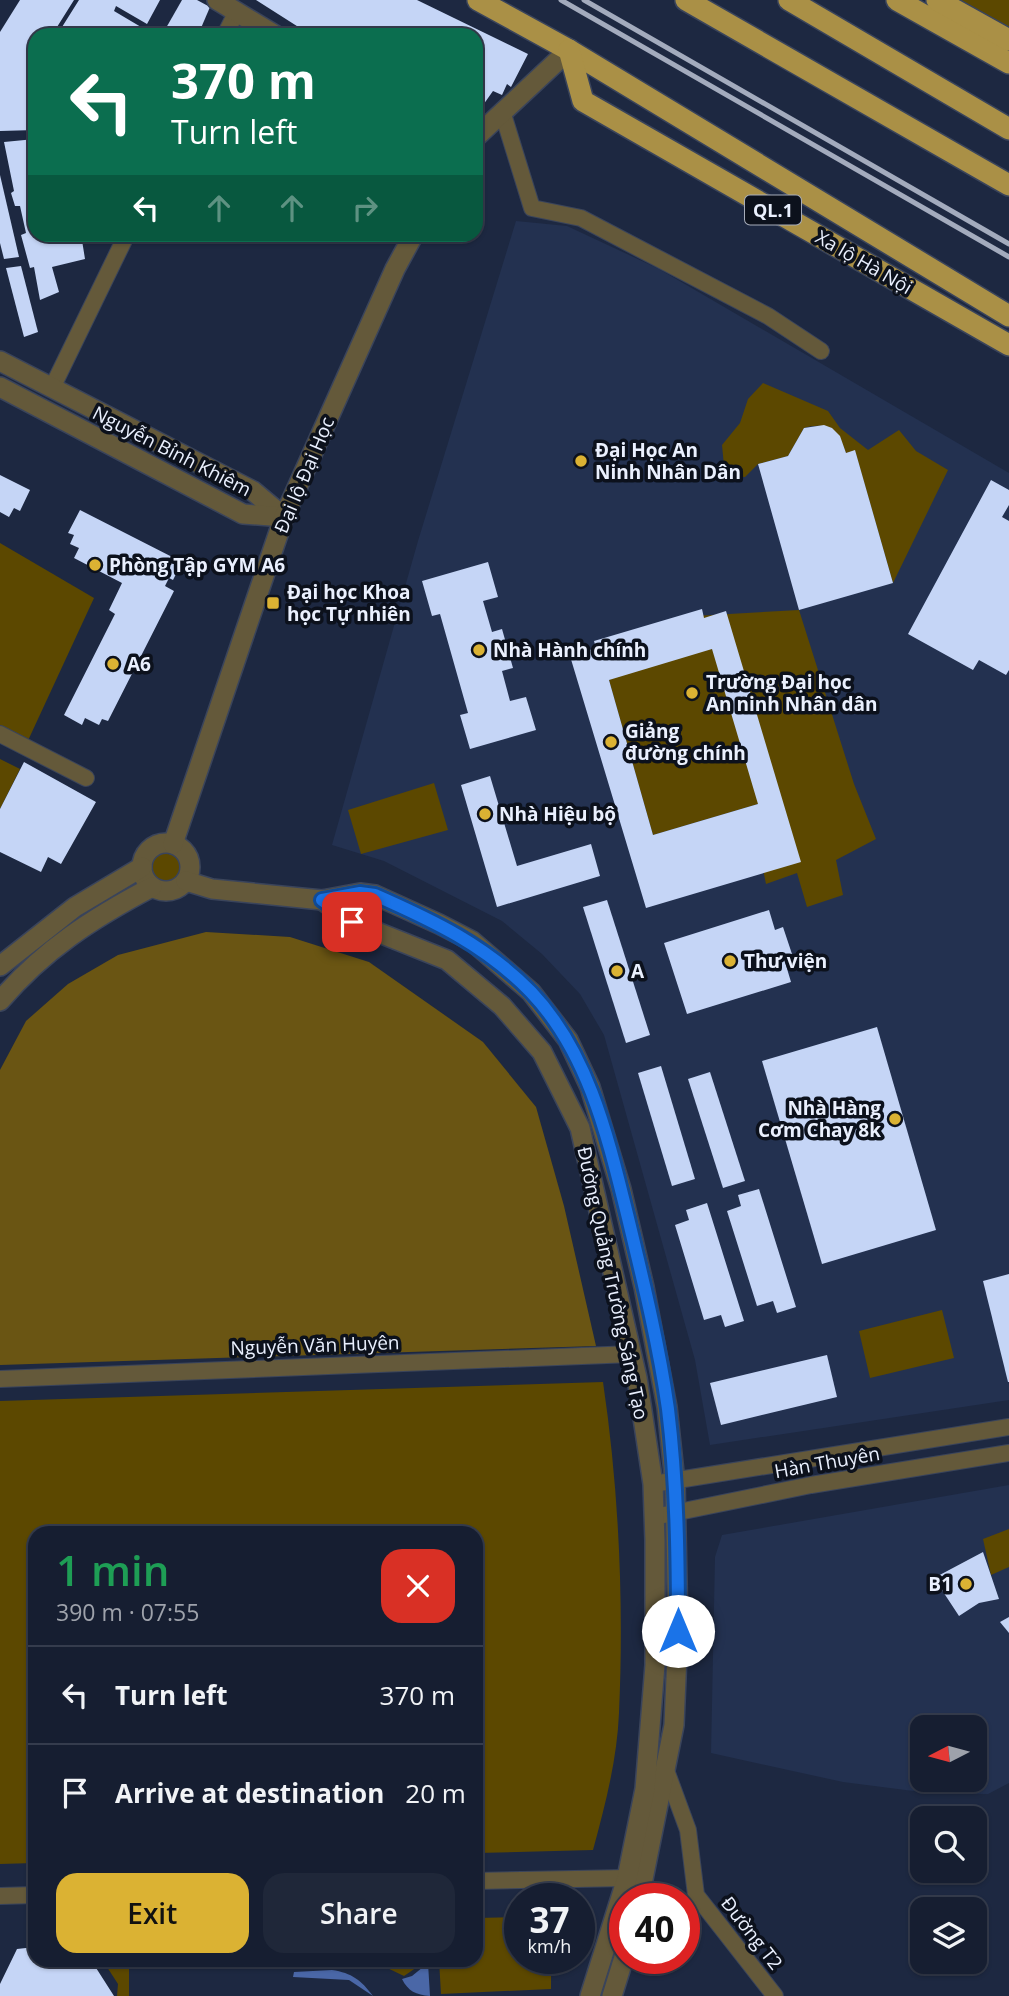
<!DOCTYPE html>
<meta charset="utf-8">
<style>
:root{--surface:#161e31;--page:#1f2739;--text:#f1f3f6;--muted:#9ea2ab;--line:#353c4d;--accent:#dbb233}
body{margin:0;font-family:"Open Sans",sans-serif;background:var(--page);color:var(--text);height:100vh;display:flex;flex-direction:column;font-size:26px;white-space:nowrap}
*{box-sizing:border-box;margin:0}
p{font-size:23px;color:var(--muted)}
.icon{flex:none;width:38px;height:38px;fill:none;stroke:currentColor;stroke-width:2;stroke-linecap:round;stroke-linejoin:round}
.map{position:relative;flex:1;overflow:hidden}
.panel{position:absolute;left:28px;top:1526px;width:455px;height:441px;display:flex;flex-direction:column;background:var(--surface);border-radius:21px;box-shadow:0 2px 5px #0004,0 0 0 2px var(--line)}
.panel>*{flex:none}
.top-card{position:absolute;left:28px;top:28px;width:455px;height:214px;border-radius:21px;box-shadow:0 2px 5px #0004,0 0 0 2px var(--line);background:#0b6e4f;color:#fff;overflow:hidden}
.needle{width:46px;rotate:264deg}
.fabs{position:absolute;left:910px;top:1715px;display:grid;gap:14px}
.fabs a{display:grid;place-items:center;width:77px;height:77px;border-radius:14px;background:var(--surface);box-shadow:0 2px 5px #0004,0 0 0 2px var(--line);font-size:35px}
.speed{position:absolute;left:504px;top:1883px;display:flex;gap:14px;font-size:35px;font-weight:700;text-align:center}
.speed>*{display:grid;place-content:center;width:91px;height:91px;border-radius:50%;background:var(--surface);box-shadow:0 2px 5px #0004,0 0 0 2px var(--line);line-height:1}
.speed small{font-size:18px;font-weight:400}
.speed .limit{border:10px solid #d22;background:#fff;color:#111}
.pin{position:absolute;display:grid;place-items:center;width:60px;height:60px;color:#fff;margin:-30px;border-radius:14px;box-shadow:0 4px 10px #0006}
.me{position:absolute;width:77px;margin:-38px;rotate:0deg;stroke-linejoin:round;filter:drop-shadow(0 0 5px #0008)}
.turn{display:flex;align-items:center;gap:24px;height:147px;padding:0 28px;font-size:32px}
.turn .icon{width:91px;height:91px;stroke-width:2.5}
.turn b{display:block;font-size:49px;line-height:60px}
.lanes{display:flex;align-items:center;height:66px;padding:0 28px;background:#0003;justify-content:center;gap:35px;direction:ltr}
.lanes .off{opacity:.35}
.round{display:grid;place-items:center;flex:none;width:74px;height:74px;border-radius:21px;background:var(--page)}
.summary{display:flex;align-items:center;justify-content:space-between;height:119px;padding:0 28px}
h1{font-size:42px;font-weight:600;line-height:52px;color:#1e9e55}
.button{display:flex;gap:14px;margin-top:auto;padding:14px 28px}
.button a{flex:1;height:80px;border-radius:21px;background:var(--accent);color:#111;font-size:28px;font-weight:600;line-height:80px;text-align:center}
.button a+a{background:var(--page);color:var(--text)}
ul{padding:0;list-style:none}
li{display:flex;align-items:center;gap:21px;height:98px;padding:0 28px;border-top:2px solid var(--line)}
li div{flex:1}
li b{display:block;font-size:26px}
li em{font-style:normal}
.map>svg:first-child{display:block}
</style>
<div class="map">
<svg width="1009" height="1996" viewBox="0 0 1009 1996">
<rect width="100%" height="100%" fill="#1d2841"/>
<g fill="#233150" fill-rule="evenodd">
<polygon points="516,221 567,226 659,269 1009,473 1009,1400 710,1445 695,1360 604,1035 580,994 542,954 502,921 384,861 332,845 418,541"/>
<path d="M1009,1485v298l-21,11 -59,-1 -86,-11 -132,-29 4,-196 7,-22zM922,1727h53v53h-53z"/>
</g>
<g fill="#5c4800">
<polygon points="949,0 1009,0 1009,31"/>
<path d="M763,383l65,28 12,17 28,22 31,-20 17,21 32,19 -55,113 -38,-132 -9,2c-7,-22 -19,-32 -42,-25l-16,28 -30,8 -13,13 -20,-1 -3,-31 18,-22 8,-24z"/>
<polygon points="0,543 94,598 25,747 0,734"/>
<polygon points="799,610 854,784 876,839 836,860 843,895 807,907 797,873 766,884 759,850 758,804 653,835 609,680 694,616"/>
<polygon points="0,759 20,769 0,809"/>
<polygon points="434,783 448,830 361,854 348,810"/>
<circle cx="166" cy="867" r="18"/>
<polygon points="942,1310 954,1358 870,1378 859,1331"/>
<path d="M603,1382c16,108 21,222 16,331 -2,47 -14,93 -26,137l-117,3v-320h-441v330l-35,1v-463z"/>
<polygon points="1009,1529 1009,1567 991,1575 983,1539"/>
<polygon points="520,1917 520,1958 551,1958 551,1989 441,1994 439,1960 476,1960 476,1918"/>
<polygon points="109,1960 141,1960 129,1967 129,1996 117,1996 118,1984 107,1967"/>
<polygon points="383,1960 423,1960 423,1963 404,1976 383,1966"/>
</g>
<polygon fill="#6a5513" points="206,932 290,937 369,962 483,1042 536,1107 564,1206 596,1346 0,1365 0,1070 26,1021 68,984 118,955"/>
<g fill="#4a67a7">
<path d="M428,1963l2,33c-14,-1 -22,-5 -28,-17l10,-3z"/>
<path d="M332,1970c20,3 29,10 41,26l-24,-16 -56,-3 1,-5z"/>
</g>
<g fill="#c5d5f6" fill-rule="evenodd">
<polygon points="20,0 74,0 52,35 35,35 35,130 0,131 0,32"/>
<polygon points="79,0 160,0 147,24 116,6 114,11 141,27 136,35 57,35"/>
<polygon points="182,0 197,0 210,7 198,35 162,35"/>
<polygon points="256,0 417,0 528,54 511,87 507,84 502,95 493,91 476,115 476,35 311,35"/>
<polygon points="35,139 35,234 81,234 85,259 52,267 59,292 40,300 34,267 30,268 21,235 26,233 20,206 15,206 11,193 14,191 4,142"/>
<polygon points="0,175 19,257 4,259 0,243"/>
<polygon points="21,266 38,332 24,337 6,268"/>
<polygon points="824,425 832,428 840,436 846,453 855,450 893,583 799,610 758,464 788,456 804,428"/>
<polygon points="0,475 30,490 20,511 14,508 9,517 0,512"/>
<polygon points="991,480 1009,490 1009,505 1002,517 1009,521 1009,670 1006,675 979,660 973,670 908,634"/>
<polygon points="80,510 182,562 173,580 169,578 165,586 174,591 108,721 102,719 99,725 85,718 82,725 64,715 115,614 109,610 122,583 74,558 79,548 70,544 74,535 68,533"/>
<polygon points="488,562 498,597 483,601 492,632 502,629 513,668 502,671 510,701 526,697 536,730 470,749 460,715 468,713 440,614 432,616 422,581"/>
<path d="M702,609l2,9 22,-7 75,251 -155,46 -76,-252 26,-8 -2,-7zM712,649l46,155 -105,31 -44,-155z"/>
<polygon points="24,762 96,802 61,864 48,857 41,872 0,852 0,809"/>
<polygon points="490,776 517,866 591,844 600,876 497,907 461,785"/>
<polygon points="607,900 650,1035 626,1043 583,907"/>
<polygon points="769,910 775,930 783,927 794,960 785,962 791,982 687,1014 664,943"/>
<polygon points="877,1027 936,1230 822,1264 762,1061"/>
<polygon points="661,1066 695,1179 672,1186 638,1073"/>
<polygon points="710,1072 745,1181 723,1188 688,1079"/>
<polygon points="759,1189 796,1307 777,1313 773,1301 757,1306 727,1211 741,1206 738,1195"/>
<polygon points="707,1203 744,1321 725,1327 721,1315 704,1320 675,1225 689,1220 686,1210"/>
<polygon points="1009,1274 1009,1382 1008,1382 983,1281"/>
<polygon points="827,1355 837,1397 721,1425 710,1383"/>
<polygon points="983,1552 999,1599 979,1603 959,1616 934,1578"/>
<polygon points="1009,1617 1009,1633 1000,1622"/>
<polygon points="35,1947 35,1960 91,1960 114,1996 0,1996 0,1984 17,1949"/>
</g>
<g fill="none" stroke-linecap="round" stroke-linejoin="round">
<g stroke="#3a445b" stroke-width="18">
<g id="minor">
<polyline points="225,35 237,11"/>
<polyline points="502,111 532,208 581,218 768,316 821,351"/>
<polyline points="52,388 127,234"/>
<polyline points="0,734 86,778"/>
<polyline points="0,1379 632,1354"/>
<polyline points="653,1484 1009,1427"/>
<polyline points="654,1517 811,1485 1009,1453"/>
<polyline points="661,1773 667,1773 688,1830 696,1895 775,1996"/>
<polyline points="476,1881 627,1878"/>
<polyline points="0,1896 35,1895"/>
</g>
</g>
<g stroke="#3a445b" stroke-width="22">
<g id="tertiary">
<polyline points="217,0 275,35"/>
<polyline points="476,137 569,50"/>
<polyline points="0,361 253,491 284,517"/>
<polyline points="0,387 243,514 284,517"/>
<circle cx="166" cy="867" r="24"/>
<polyline points="173,844 284,517 395,269 414,234"/>
<polyline points="186,881 212,889 322,900 360,893 375,895 439,924 472,941 531,992 568,1040 590,1087 621,1189 644,1287 667,1407 675,1482 678,1631 674,1725 639,1899"/>
<polyline points="322,900 352,922 447,960 502,1006 542,1052 580,1128 637,1378 653,1484 655,1541 655,1665 645,1789 627,1878 590,1996"/>
<polyline points="0,966 75,907 142,867"/>
<path d="M0,1001c43,-51 93,-83 152,-114"/>
<polyline points="612,1996 625,1954"/>
</g>
</g>
<g stroke="#3a445b" stroke-width="24">
<g id="trunk">
<polyline points="478,0 569,50 1009,316"/>
<polyline points="686,0 1009,185"/>
<polyline points="789,0 1009,129"/>
<polyline points="897,0 1009,63"/>
<polyline points="937,0 1009,40"/>
<polyline points="569,50 583,101 1009,345"/>
</g>
</g>
<use href="#minor" stroke="#64593a" stroke-width="16"/>
<use href="#tertiary" stroke="#64593a" stroke-width="19"/>
<use href="#trunk" stroke="#aa9046" stroke-width="21"/>
<g stroke="#a3abbd" stroke-width="5">
<polyline points="561,0 1009,257"/>
<polyline points="584,0 1009,244"/>
</g>
</g>
<g fill="none" stroke-linecap="round" stroke-linejoin="round">
<g stroke="#114b97" stroke-width="18">
<path id="route" d="M352,922l-30,-22 38,-7 15,2c59,26 110,50 156,97 58,61 77,146 97,226 15,62 31,127 40,191 9,74 10,148 10,222"/>
</g>
<use href="#route" stroke="#1a73e8" stroke-width="12"/>
</g>
<g fill="#dbb233" stroke="#0c111c" stroke-width="2.5">
<circle cx="581" cy="461" r="7"/>
<circle cx="95" cy="565" r="7"/>
<rect x="266" y="596" width="14" height="14" rx="3.5"/>
<circle cx="479" cy="650" r="7"/>
<circle cx="113" cy="664" r="7"/>
<circle cx="692" cy="693" r="7"/>
<circle cx="611" cy="742" r="7"/>
<circle cx="485" cy="814" r="7"/>
<circle cx="730" cy="961" r="7"/>
<circle cx="617" cy="971" r="7"/>
<circle cx="895" cy="1119" r="7"/>
<circle cx="966" cy="1584" r="7"/>
</g>
<g text-anchor="middle" dominant-baseline="central" stroke-width="7" stroke-linejoin="round" paint-order="stroke">
<rect fill="#0c111c" stroke="#a7adba" stroke-width="2" x="745" y="195.5" width="56" height="29" rx="5"/>
<g font-size="18" font-weight="bold" fill="#eaf0fe">
<text x="773" y="210">QL.1</text>
</g>
<g font-size="19" fill="#eaf0fe" stroke="#0c111c">
<text transform="translate(864 262) rotate(30)">Xa lộ Hà Nội</text>
<text transform="translate(172 451) rotate(27)">Nguyễn Bỉnh Khiêm</text>
<text transform="translate(304 475) rotate(-67)">Đại lộ Đại Học</text>
<text transform="translate(613 1283) rotate(78)">Đường Quảng Trường Sáng Tạo</text>
<text transform="translate(315 1345) rotate(-2)">Nguyễn Văn Huyên</text>
<text transform="translate(827 1462) rotate(-10)">Hàn Thuyên</text>
<text transform="translate(752 1933) rotate(52)">Đường T2</text>
</g>
<g font-size="19" font-weight="bold" fill="#eaf0fe" stroke="#0c111c" text-anchor="start">
<text x="595" y="450">Đại Học An<tspan x="595" dy="22">Ninh Nhân Dân</tspan></text>
<text x="109" y="565">Phòng Tập GYM A6</text>
<text x="287" y="592">Đại học Khoa<tspan x="287" dy="22">học Tự nhiên</tspan></text>
<text x="493" y="650">Nhà Hành chính</text>
<text x="127" y="664">A6</text>
<text x="706" y="682">Trường Đại học<tspan x="706" dy="22">An ninh Nhân dân</tspan></text>
<text x="625" y="731">Giảng<tspan x="625" dy="22">đường chính</tspan></text>
<text x="499" y="814">Nhà Hiệu bộ</text>
<text x="744" y="961">Thư viện</text>
<text x="631" y="971">A</text>
<text x="881" y="1108" text-anchor="end">Nhà Hàng<tspan x="881" dy="22">Cơm Chay 8k</tspan></text>
<text x="952" y="1584" text-anchor="end">B1</text>
</g>
</g>
</svg>
<div class="fabs">
<a><svg class="needle" viewBox="-14 -14 28 28"><path d="M0-13l5 13h-10z" fill="#e53935"/><path d="M0 13l5-13h-10z" fill="#9ea2ab"/></svg></a>
<a><svg class="icon" aria-label="search" viewBox="0 0 24 24"><circle cx="10" cy="10" r="6"/><path d="M15 15l6 6"/></svg></a>
<a><svg class="icon" aria-label="layers" viewBox="0 0 24 24"><path d="M12 4l9 5-9 5-9-5zM3 14l9 5 9-5"/></svg></a>
</div>
<div class="speed"><div>37<small>km/h</small></div><div class="limit">40</div></div>
<div class="pin" style="left:352px;top:922px;background:#d93025"><svg class="icon" aria-label="arrive" viewBox="0 0 24 24"><path d="M6 21V4h12l-3 4 3 4H6"/></svg></div>
<svg class="me" style="left:678px;top:1631px" viewBox="-20 -20 40 40"><circle r="19" fill="#fff"/><path d="M0-13L10 11 0 6-10 11z" fill="#1a73e8"/></svg>
<div class="top-card">
<div class="turn"><svg class="icon" aria-label="left" viewBox="0 0 24 24"><path d="M17 20v-9H6M10 6l-5 5 5 5"/></svg><div><b>370 m</b>Turn left</div></div>
<div class="lanes"><svg class="icon" aria-label="left" viewBox="0 0 24 24"><path d="M17 20v-9H6M10 6l-5 5 5 5"/></svg><svg class="icon off" aria-label="ahead" viewBox="0 0 24 24"><path d="M12 20V5M6 11l6-6 6 6"/></svg><svg class="icon off" aria-label="ahead" viewBox="0 0 24 24"><path d="M12 20V5M6 11l6-6 6 6"/></svg><svg class="icon off" aria-label="right" viewBox="0 0 24 24"><path d="M7 20v-9h11M14 6l5 5-5 5"/></svg></div>
</div>
<section class="panel">
<div class="summary"><div><h1>1 min</h1><p>390 m · 07:55</p></div><a class="round" style="background:#d93025;color:#fff"><svg class="icon" aria-label="close" viewBox="0 0 24 24"><path d="M6 6l12 12M18 6L6 18"/></svg></a></div>
<ul>
<li><svg class="icon" aria-label="left" viewBox="0 0 24 24"><path d="M17 20v-9H6M10 6l-5 5 5 5"/></svg><div><b>Turn left</b></div><em>370 m</em></li>
<li><svg class="icon" aria-label="arrive" viewBox="0 0 24 24"><path d="M6 21V4h12l-3 4 3 4H6"/></svg><div><b>Arrive at destination</b></div><em>20 m</em></li>
</ul>
<div class="button"><a>Exit</a><a>Share</a></div>
</section>
</div>
